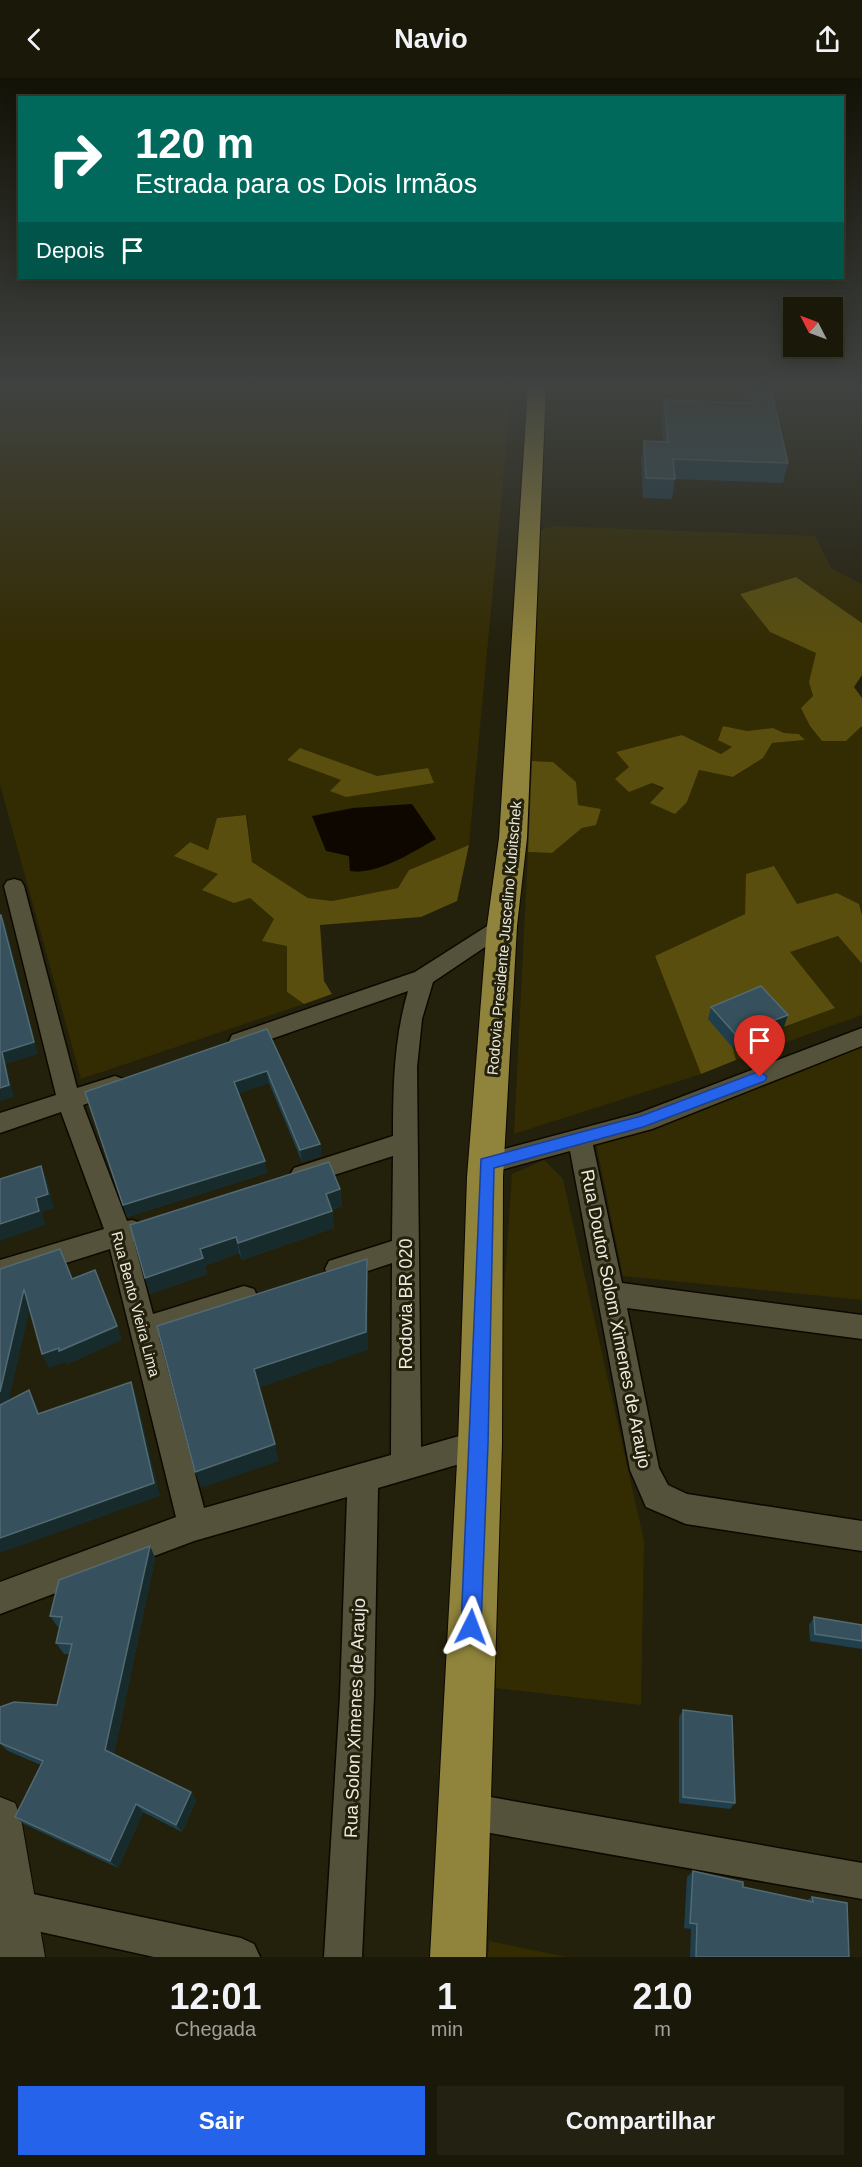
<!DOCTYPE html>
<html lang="pt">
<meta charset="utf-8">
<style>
:root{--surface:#1a1809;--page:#232112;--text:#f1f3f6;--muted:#9fa09c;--line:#38372a;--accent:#2563eb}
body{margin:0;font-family:Arial,sans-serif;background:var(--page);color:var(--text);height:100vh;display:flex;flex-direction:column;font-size:22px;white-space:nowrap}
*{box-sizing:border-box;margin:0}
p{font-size:20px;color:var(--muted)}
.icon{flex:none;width:33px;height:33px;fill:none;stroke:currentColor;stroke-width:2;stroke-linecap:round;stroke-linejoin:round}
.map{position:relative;height:1879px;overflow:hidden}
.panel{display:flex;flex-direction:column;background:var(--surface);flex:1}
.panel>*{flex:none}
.guide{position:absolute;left:18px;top:18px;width:826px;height:183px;border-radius:0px;box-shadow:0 3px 15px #0003,0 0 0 2px var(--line);background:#00695c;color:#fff;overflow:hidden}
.needle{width:39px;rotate:312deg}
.controls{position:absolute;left:783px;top:219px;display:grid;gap:12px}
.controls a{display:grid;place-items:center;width:60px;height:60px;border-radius:0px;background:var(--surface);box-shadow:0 3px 15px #0003,0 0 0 2px var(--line);font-size:30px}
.pin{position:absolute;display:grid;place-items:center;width:51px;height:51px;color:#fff;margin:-62px -26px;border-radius:50% 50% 50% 0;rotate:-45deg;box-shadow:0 0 6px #0007}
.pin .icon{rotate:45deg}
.me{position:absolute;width:66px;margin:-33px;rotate:3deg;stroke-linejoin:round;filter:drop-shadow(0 0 4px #0008)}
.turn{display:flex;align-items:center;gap:21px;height:126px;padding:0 18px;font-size:27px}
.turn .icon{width:78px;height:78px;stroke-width:2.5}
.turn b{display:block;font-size:42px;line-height:51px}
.then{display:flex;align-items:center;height:57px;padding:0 18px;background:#0003;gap:12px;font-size:22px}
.eta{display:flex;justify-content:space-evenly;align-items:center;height:102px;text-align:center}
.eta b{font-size:36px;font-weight:700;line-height:42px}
.button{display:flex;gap:12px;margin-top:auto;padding:12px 18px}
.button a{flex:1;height:69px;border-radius:0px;background:var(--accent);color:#fff;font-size:24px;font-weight:700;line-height:69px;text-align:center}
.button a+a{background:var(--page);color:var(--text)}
header{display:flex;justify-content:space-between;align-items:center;height:78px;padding:0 18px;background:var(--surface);font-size:27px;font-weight:700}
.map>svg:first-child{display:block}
</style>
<header><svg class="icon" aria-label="back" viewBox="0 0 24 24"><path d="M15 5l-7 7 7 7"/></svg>Navio<svg class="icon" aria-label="share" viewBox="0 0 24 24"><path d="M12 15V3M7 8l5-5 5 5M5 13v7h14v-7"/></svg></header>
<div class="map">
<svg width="862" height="1879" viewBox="0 0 862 1879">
<rect width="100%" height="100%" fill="#23200c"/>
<g fill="#332b02" fill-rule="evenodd">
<path d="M0,308h512l-43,459 -60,25 -11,18 -66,13 -24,-3 -56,-36 -5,-47 -29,3 -10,32 -18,-8 -15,14 44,18 -16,16 47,8 24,21 13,27v46l17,12 -223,75 -81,-294zM300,670l77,28 51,-8 -97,23 11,-11 -55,-20zM436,761c-23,13 -59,36 -86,32l-1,-15z"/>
<path d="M554,448l261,10 16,32 31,16v39l-66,-46 -56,17 30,38 47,21 -8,29 4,14 -3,30 12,14 24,1 16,-15v189l-3,-11 -22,-11 -40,12 -52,9 -90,42 46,118 -187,60 14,-282 24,1 30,-25 13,-3 6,-15 -23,-5 -25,-43 -21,-1 5,-227 6,-5zM723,648l23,5 27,-3 11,5 15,1 6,6 -33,3 -9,15 -29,19 -35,-7 -12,32 -35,-19 -36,-4 13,-12 53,-32 39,19 12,-7z"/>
<polygon points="838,858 862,886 862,937 736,982 733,970 834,930 789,874"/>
<polygon points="862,963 862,1222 623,1198 596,1065"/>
<polygon points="544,1082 563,1101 644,1463 641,1627 496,1610 494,1366 512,1096"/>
<polygon points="489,1863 567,1879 488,1879"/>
</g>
<g fill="#594e0d">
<polygon points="796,499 862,545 862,597 854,609 862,620 862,648 846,663 822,663 810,648 801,630 813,618 809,604 816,575 770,554 740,516"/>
<polygon points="723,648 747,653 773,650 784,655 799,656 805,662 772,665 763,680 733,699 699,692 687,724 675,736 650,725 664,710 652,705 629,714 615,701 629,689 616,674 682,657 721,676 732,669 718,662"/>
<polygon points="300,670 377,698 428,690 434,705 346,719 330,713 341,702 287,682"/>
<polygon points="532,683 553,684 576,704 578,727 601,731 596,747 582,750 552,775 528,774"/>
<polygon points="246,737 252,784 308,820 332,823 398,810 409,792 469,767 457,823 421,839 320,847 324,903 332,916 304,926 287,914 287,868 262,863 274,841 250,820 234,825 202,812 218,796 174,778 190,764 208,772 217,740"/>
<polygon points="774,788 797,826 837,815 859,826 862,837 862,886 838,858 790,874 835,930 784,949 758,921 733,970 736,982 701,996 655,878 745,836 746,796"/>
</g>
<path fill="#0d0700" d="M412,726l24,35c-24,13 -57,36 -86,32l-1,-15 -23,-5 -14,-35 41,-8z"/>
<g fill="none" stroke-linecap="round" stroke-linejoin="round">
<g stroke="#0d0900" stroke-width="3">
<g id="minor">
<path d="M14,801l7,2 3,5 53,202 38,-12 8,3 4,6 -4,6 -40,14 44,116 5,-1 9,3 4,8 -4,8 -7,3 19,72 91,-28 10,3 4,9 -4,9 -95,30 45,171 187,-53 1,-192 -54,18 -9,-4 -4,-8 4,-8 63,-20 1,-85 -90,29 -9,-3 -4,-7 4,-7 99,-32c0,-50 1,-97 15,-145l-168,59 -8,-3 -3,-6 3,-6 183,-63 80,-51 7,-2 7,2 4,5 -4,5 -76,51 -11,37 -5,48 4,380 59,-17 10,4 5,10 -5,10 -10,4 -102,30 -4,208 -12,261h-38l16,-261 7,-199 -153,44 -194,73v-32l176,-65 -66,-268 -110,35v-24l104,-31 -43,-117 -61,21v-20l56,-18 -52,-209 3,-5z"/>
<polygon points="862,950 862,968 652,1051 593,1067 622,1205 862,1237 862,1261 627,1230 659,1390 668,1407 687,1416 862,1443 862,1473 686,1446 646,1429 630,1392 570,1073 486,1096 477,1093 474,1086 477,1079 486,1076 639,1035"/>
<polygon points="462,1714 862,1785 862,1821 462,1750 450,1744 444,1732 450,1720"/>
<polygon points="14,1812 241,1860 254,1866 260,1879 154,1879 14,1848 0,1841 1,1817"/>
</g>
</g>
<g stroke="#0d0900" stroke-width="2">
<polygon id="tertiary" points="0,1719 15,1725 21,1740 45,1879 0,1879"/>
</g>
<g stroke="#0d0900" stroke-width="2">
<polygon id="trunk" points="528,308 546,308 527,760 517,848 503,1099 502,1366 486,1879 430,1879 458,1366 467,1099 487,848 499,760"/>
</g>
<use href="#minor" fill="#55523c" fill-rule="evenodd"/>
<use href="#tertiary" fill="#55523c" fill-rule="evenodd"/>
<use href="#trunk" fill="#90833c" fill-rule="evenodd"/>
</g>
<g fill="#1f3f4d">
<polygon points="743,308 775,308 773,321 788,385 783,405 675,401 672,421 643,420 641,383 644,363 663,364 661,342 664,322 746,325"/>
<polygon points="711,929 784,949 733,970 708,941"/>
<polygon points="267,951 320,1066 321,1078 302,1084 269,1005 239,1015 265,1083 267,1095 127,1139 85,1014"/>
<polygon points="340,1111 342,1128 332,1132 334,1150 242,1182 239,1175 205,1188 207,1196 150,1216 145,1200"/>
<polygon points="150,1468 155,1480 114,1676 191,1714 196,1722 182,1754 143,1734 118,1790 24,1746 15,1739 41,1687 8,1673 0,1666 0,1629 57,1627 69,1576 64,1576 56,1565 60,1549 58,1549 50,1538"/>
<polygon points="814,1539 862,1547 862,1571 810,1563 809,1547"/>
<polygon points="683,1632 735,1725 730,1731 679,1725 679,1639"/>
<polygon points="693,1793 743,1809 807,1822 812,1819 849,1879 690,1879 691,1851 684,1850 687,1799"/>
</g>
<g fill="#182b2c">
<polygon points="1,837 6,849 38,976 6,986 14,1019 0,1023 2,974"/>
<polygon points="788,937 784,949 733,970 736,957"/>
<polygon points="267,993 269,1005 237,1016 234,1004"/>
<polygon points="320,1066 321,1078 302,1084 300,1072"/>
<polygon points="265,1083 267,1095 127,1139 123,1127"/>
<polygon points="41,1088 47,1102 54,1130 42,1134 45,1147 0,1163 0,1146 36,1120"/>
<polygon points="340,1111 342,1128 328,1133 326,1116"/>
<polygon points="332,1133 334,1150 242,1182 238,1165"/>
<polygon points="236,1159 239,1175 205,1188 207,1196 150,1216 145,1200 200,1171"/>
<polygon points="367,1181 368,1200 368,1272 258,1310 254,1291"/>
<polygon points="24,1211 31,1226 4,1343 0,1335 0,1314"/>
<polygon points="117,1248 122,1262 66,1287 65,1284 49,1290 42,1276"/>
<polygon points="131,1304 136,1318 160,1418 0,1475 0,1460"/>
<polygon points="29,1312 36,1326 45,1349 38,1336"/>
<polygon points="275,1366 279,1383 201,1410 195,1394"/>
<polygon points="150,1468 155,1480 113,1681 105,1672"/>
<polygon points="191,1714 196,1722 182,1754 176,1747"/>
<polygon points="136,1726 143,1734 118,1790 110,1783"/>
</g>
<g fill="#36515d" stroke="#526a71" stroke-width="1.5">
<polygon points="750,308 770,308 788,385 673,381 675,401 646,400 644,363 668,364 664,322 754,325"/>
<polygon points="0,837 1,837 34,964 2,974 9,1007 0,1010"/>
<polygon points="761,908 788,937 736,957 711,929"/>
<polygon points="267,951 320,1066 300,1072 267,993 234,1004 265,1083 123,1127 85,1014"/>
<polygon points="329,1084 340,1111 326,1116 332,1133 238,1165 236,1159 200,1171 203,1180 145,1200 130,1147"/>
<polygon points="41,1088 48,1116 36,1120 39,1133 0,1146 0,1101"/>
<polygon points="60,1171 72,1201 95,1192 117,1248 59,1273 59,1270 42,1276 24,1211 0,1314 0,1191"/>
<polygon points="367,1181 366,1254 254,1291 275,1366 195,1394 157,1248"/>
<polygon points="131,1304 154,1405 0,1460 0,1327 29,1312 38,1336"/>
<polygon points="150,1468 105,1672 191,1714 176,1747 136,1726 110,1783 15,1739 43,1683 0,1665 0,1629 14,1624 57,1627 72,1566 56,1565 62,1539 50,1538 59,1502"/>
<polygon points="814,1539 862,1547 862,1563 815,1556"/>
<polygon points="683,1632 732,1638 735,1725 683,1719"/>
<polygon points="693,1793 743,1804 743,1809 813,1824 812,1819 847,1825 849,1879 696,1879 697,1846 690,1845"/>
</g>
<linearGradient id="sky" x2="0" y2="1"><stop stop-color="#131207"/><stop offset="0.54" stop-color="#3f4240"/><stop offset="1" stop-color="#3f4240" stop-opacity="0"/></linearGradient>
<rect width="862" height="571" fill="url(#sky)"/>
<polygon fill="#2563eb" stroke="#184099" stroke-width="1.5" points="760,993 767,999 765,1003 643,1049 494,1090 488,1366 481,1549 478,1556 471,1559 464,1556 461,1549 481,1081 641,1038"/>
<g text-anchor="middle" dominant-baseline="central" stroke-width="6" stroke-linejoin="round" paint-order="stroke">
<g font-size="15" fill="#edebdf" stroke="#23200c">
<text transform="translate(504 860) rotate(-85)">Rodovia Presidente Juscelino Kubitschek</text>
<text transform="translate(136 1226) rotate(75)">Rua Bento Vieira Lima</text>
</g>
<g font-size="18" fill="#edebdf" stroke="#23200c">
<text transform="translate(406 1226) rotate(-90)">Rodovia BR 020</text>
<text transform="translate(616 1241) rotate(79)">Rua Doutor Solom Ximenes de Araujo</text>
<text transform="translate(355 1640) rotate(-88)">Rua Solon Ximenes de Araujo</text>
</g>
</g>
</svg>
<div class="controls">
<a><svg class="needle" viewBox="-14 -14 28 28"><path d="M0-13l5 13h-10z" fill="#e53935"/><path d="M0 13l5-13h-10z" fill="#9fa09c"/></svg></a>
</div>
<div class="pin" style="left:760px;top:999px;background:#d93025"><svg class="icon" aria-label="arrive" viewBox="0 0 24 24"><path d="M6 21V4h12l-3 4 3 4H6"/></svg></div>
<svg class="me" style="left:471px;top:1549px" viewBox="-20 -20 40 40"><path d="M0-17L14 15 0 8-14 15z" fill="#2563eb" stroke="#fff" stroke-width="4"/></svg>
<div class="guide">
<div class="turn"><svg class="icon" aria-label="right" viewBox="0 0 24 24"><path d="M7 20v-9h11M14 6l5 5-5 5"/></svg><div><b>120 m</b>Estrada para os Dois Irmãos</div></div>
<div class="then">Depois<svg class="icon" aria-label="arrive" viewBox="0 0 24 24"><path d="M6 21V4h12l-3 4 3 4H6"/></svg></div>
</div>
</div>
<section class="panel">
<div class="eta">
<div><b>12:01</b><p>Chegada</p></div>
<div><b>1</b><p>min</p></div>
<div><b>210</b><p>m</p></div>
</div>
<div class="button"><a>Sair</a><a>Compartilhar</a></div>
</section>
